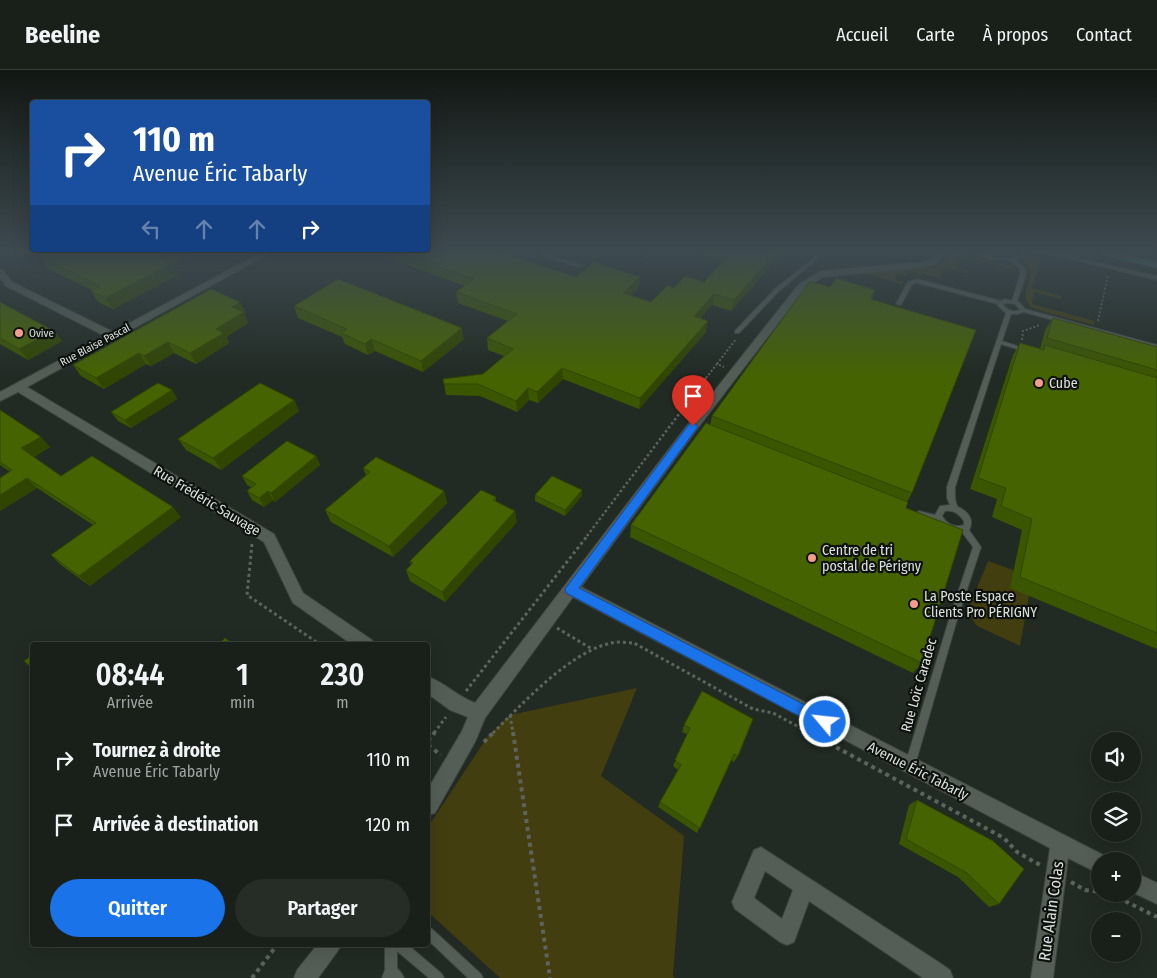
<!DOCTYPE html>
<html lang="fr">
<meta charset="utf-8">
<style>
:root{--surface:#19201a;--page:#262d27;--text:#f1f3f6;--muted:#9fa3a2;--line:#373e39;--accent:#1a73e8}
body{margin:0;font-family:"Fira Sans Condensed",sans-serif;background:var(--page);color:var(--text);height:100vh;display:flex;flex-direction:column;font-size:19px;white-space:nowrap}
*{box-sizing:border-box;margin:0}
p{font-size:16px;color:var(--muted)}
.icon{flex:none;width:28px;height:28px;fill:none;stroke:currentColor;stroke-width:2;stroke-linecap:round;stroke-linejoin:round}
.map{position:relative;flex:1;overflow:hidden}
.side{position:absolute;left:30px;top:572px;width:400px;height:305px;display:flex;flex-direction:column;background:var(--surface);border-radius:5px;box-shadow:0 5px 20px #0002,0 0 0 1px var(--line)}
.side>*{flex:none}
.top-card{position:absolute;left:30px;top:30px;width:400px;height:152px;border-radius:5px;box-shadow:0 5px 20px #0002,0 0 0 1px var(--line);background:#1a4fa0;color:#fff;overflow:hidden}
.controls{position:absolute;left:1091px;top:662px;display:grid;gap:10px}
.controls a{display:grid;place-items:center;width:50px;height:50px;border-radius:50%;background:var(--surface);box-shadow:0 5px 20px #0002,0 0 0 1px var(--line);font-size:25px}
.pin{position:absolute;display:grid;place-items:center;width:42px;height:42px;color:#fff;margin:-51px -21px;border-radius:50% 50% 50% 0;rotate:-45deg;box-shadow:0 0 5px #0007}
.pin .icon{rotate:45deg}
.me{position:absolute;width:55px;margin:-28px;rotate:298deg;stroke-linejoin:round;filter:drop-shadow(0 0 4px #0008)}
.turn{display:flex;align-items:center;gap:18px;height:105px;padding:0 20px;font-size:22px}
.turn .icon{width:65px;height:65px;stroke-width:2.5}
.turn b{display:block;font-size:35px;line-height:42px}
.lanes{display:flex;align-items:center;height:48px;padding:0 20px;background:#0003;justify-content:center;gap:25px;direction:ltr}
.lanes .off{opacity:.35}
.eta{display:flex;justify-content:space-evenly;align-items:center;height:85px;text-align:center}
.eta b{font-size:30px;font-weight:600;line-height:35px}
.button{display:flex;gap:10px;margin-top:auto;padding:10px 20px}
.button a{flex:1;height:58px;border-radius:30px;background:var(--accent);color:#fff;font-size:20px;font-weight:600;line-height:58px;text-align:center}
.button a+a{background:var(--page);color:var(--text)}
ul{padding:0;list-style:none}
li{display:flex;align-items:center;gap:15px;height:65px;padding:0 20px}
li div{flex:1}
li b{display:block;font-size:19px}
li em{font-style:normal}
header{display:flex;align-items:center;gap:30px;box-sizing:border-box;height:70px;padding:0 25px;background:var(--surface);border-bottom:1px solid var(--line)}
header strong{font-size:24px}
nav{display:flex;gap:28px;margin-inline-start:auto;font-size:18px}
.map>svg:first-child{display:block}
</style>
<header>
<strong>Beeline</strong>
<nav><a>Accueil</a><a>Carte</a><a>À propos</a><a>Contact</a></nav>
</header>
<div class="map">
<svg width="1157" height="908" viewBox="0 0 1157 908">
<rect width="100%" height="100%" fill="#212a23"/>
<g fill="#433e0f">
<polygon points="956,183 1008,195 1013,196 1016,200 961,186 956,198 968,201 968,203 945,197 940,208 922,203 920,207 916,202 905,203 908,206 897,204 895,210 903,212 902,214 864,203 937,196"/>
<polygon points="1038,186 1063,189 1063,191 1042,186 1032,218 1061,226 1061,229 1034,222 1032,234 1095,251 1094,255 1042,241 1031,237 1025,228 1031,202 1024,191"/>
<polygon points="988,491 1013,500 1029,526 1020,576 977,556 967,542"/>
<polygon points="637,618 601,706 684,766 673,905 674,908 500,908 428,842 428,757 488,666 510,645"/>
</g>
<g fill="none" stroke-linecap="round" stroke-linejoin="round">
<g stroke="#3d443f" stroke-width="2">
<g id="service">
<polygon points="533,181 539,181 583,196 578,197 533,182"/>
<polygon points="643,181 647,181 649,186 649,187 645,187"/>
<polygon points="822,181 827,181 779,221 739,263 735,263 735,261 775,219"/>
<path d="M964,181h6l25,7h15l18,-6 18,-1 111,25v4l-112,-27 -16,1 -14,6 10,8 1,7 -9,26 2,1 6,7 132,36v4l-133,-37 -7,2h-6l-9,27 27,9 -3,2 -25,-8 -46,143c0,6 -1,15 3,20 1,1 3,1 4,2 8,5 12,13 7,21l12,17 -25,76 -41,142 -2,3 -3,2 -3,-2 -2,-3 43,-142 25,-76 -11,-15h-8l-6,-2 -8,-5 -3,-4 -21,-5 -1,-2 4,-3 16,4 5,-9 10,-1 -3,-7v-11l59,-174 -9,-8 1,-1 -81,-21 -5,1 -11,21 -5,-1 12,-22 9,-3 84,22 4,-2 7,2 8,-26v-6l-10,-8 -15,-1 -31,-8zM1006,233l9,1 5,6c-7,3 -12,0 -17,-5zM945,441c9,-1 14,3 19,10v4c-10,3 -17,-1 -22,-9z"/>
<polygon points="428,857 432,859 481,904 483,908 468,908 428,870"/>
<polygon points="385,875 408,875 442,904 444,908 429,908 397,881 397,898 402,904 404,908 382,908 385,900"/>
</g>
</g>
<g stroke="#3d443f" stroke-width="2">
<g id="minor">
<polygon points="264,181 274,181 27,317 274,464 303,523 372,570 374,575 353,575 293,533 264,472 18,322 0,331 0,322 105,266 6,216 0,208 0,199 3,200 12,212 113,262"/>
<path d="M938,181h8l-8,12 -13,4 -102,10 -18,11 -108,141 -116,158 526,270 2,4h-9v13l-32,-16 -15,120h-22l19,-130 -477,-251 -88,121 -10,24 -40,71 -7,2v-26l34,-58 6,-14 -18,-7 -22,-16v-17c16,5 30,20 47,26l214,-280 110,-139 22,-13 100,-9 11,-3z"/>
<path d="M761,777l179,116 10,7 3,8h-30l-114,-77 -15,41 -7,3 -7,-3 -45,-33 -3,-7 22,-52zM765,801l28,19 -11,29 -28,-21z"/>
<polygon points="1132,801 1157,813 1157,834 1132,822"/>
<polygon points="317,875 341,875 337,882 318,908 294,908 297,900"/>
</g>
</g>
<g stroke="#3d443f" stroke-width="2">
<polygon id="secondary" points="1094,181 1108,181 1157,192 1157,198 1095,183"/>
</g>
<g stroke="#5c645e" stroke-width="2" stroke-dasharray="2 2" stroke-linecap="butt">
<polyline points="1098,251 1108,205"/>
<polyline points="1022,270 1023,261 1040,255"/>
<polyline points="717,294 736,269"/>
<polyline points="706,308 717,294 724,297"/>
</g>
<polyline stroke="#5c645e" stroke-width="2.5" stroke-dasharray="2.5 2.5" stroke-linecap="butt" points="587,466 707,307"/>
<g stroke="#5c645e" stroke-width="3" stroke-dasharray="3 3" stroke-linecap="butt">
<polyline points="252,474 247,525 321,575"/>
<polyline points="557,558 592,579"/>
<polyline points="466,621 588,465"/>
<polyline points="510,645 513,663"/>
<polyline points="434,663 446,647"/>
<path d="M493,663c30,-30 77,-81 118,-90 7,-2 16,0 23,0l119,66 20,4 37,20"/>
</g>
<g stroke="#5c645e" stroke-width="4" stroke-dasharray="4 4" stroke-linecap="butt">
<polyline points="513,662 550,908"/>
<polyline points="808,662 1004,768 1017,782 1040,795"/>
<polyline points="428,671 435,662"/>
<polyline points="484,672 494,662"/>
<polyline points="428,675 441,685"/>
<polyline points="1071,812 1085,820 1100,822"/>
<polyline points="1111,824 1157,847"/>
<polyline points="252,908 277,875"/>
</g>
<use href="#service" fill="#545e56" fill-rule="evenodd"/>
<use href="#minor" fill="#545e56" fill-rule="evenodd"/>
<use href="#secondary" fill="#4f776a" fill-rule="evenodd"/>
</g>
<g fill="#3b5600">
<polygon points="389,181 497,181 576,207 640,207 639,217 631,225 651,232 674,218 704,212 724,191 689,181 784,181 731,241 712,235 700,248 706,262 639,339 563,309 538,333 529,330 517,342 480,326 446,325 444,314 483,304 504,286 488,280 487,268 508,251 458,233 456,222 465,216 391,189"/>
<polygon points="41,187 173,195 178,205 113,239 98,232 91,221 92,220 48,199"/>
<polygon points="830,217 875,220 872,229 912,423 907,432 906,438 922,593 913,603 630,467 631,455 710,355 712,346"/>
<polygon points="0,232 62,271 28,290 0,274"/>
<polygon points="240,232 245,242 244,243 248,253 226,267 229,273 196,294 174,283 151,296 146,294 104,319 81,306 73,295"/>
<polygon points="294,236 464,269 423,302 375,281 368,285 345,274 342,267 298,248"/>
<polygon points="1053,248 1157,277 1157,579 1010,518 1022,460 992,447 997,429 970,419 1013,285 1020,273 1040,279 1045,260"/>
<polygon points="172,320 177,329 131,358 118,351 111,342"/>
<polygon points="294,330 299,341 221,400 186,380 178,369"/>
<polygon points="0,340 50,377 34,387 61,406 181,447 90,516 61,495 51,485 93,455 37,418 0,441 0,408 10,402 0,395"/>
<polygon points="316,386 320,395 275,432 273,430 264,437 252,430 247,421 251,417 247,415 242,406"/>
<polygon points="363,398 444,421 447,433 393,487 331,452 325,440 366,405"/>
<polygon points="582,420 582,426 565,446 535,431 535,425"/>
<polygon points="496,427 496,432 517,452 445,532 410,511 406,500 411,495 410,491"/>
<polygon points="684,655 738,686 734,692 731,690 697,763 658,737 660,732 678,700 673,696 687,664 682,662"/>
<polygon points="917,730 999,834 989,837 958,807 899,774 909,735"/>
</g>
<g fill="#304600">
<polygon points="173,181 201,181 173,195 178,205 113,239 105,228 158,188"/>
<polygon points="777,181 784,181 731,241 734,230"/>
<polygon points="640,207 639,217 622,234 623,223"/>
<polygon points="714,224 712,235 692,257 694,246"/>
<polygon points="240,232 245,242 244,243 248,253 226,267 229,273 196,294 190,283 216,259 232,237"/>
<polygon points="708,251 706,262 639,339 640,328"/>
<polygon points="462,258 464,269 423,302 421,291"/>
<polygon points="54,261 62,271 28,290 19,279"/>
<polygon points="371,269 375,281 368,285 365,274"/>
<polygon points="168,272 174,283 151,296 144,286"/>
<polygon points="139,283 146,294 104,319 96,308"/>
<polygon points="562,298 563,309 538,333 537,322"/>
<polygon points="528,318 529,330 517,342 516,331"/>
<polygon points="172,320 177,329 131,358 125,350"/>
<polygon points="294,330 299,341 221,400 213,388"/>
<polygon points="41,367 50,377 31,389 21,378"/>
<polygon points="316,386 320,395 275,432 271,423"/>
<polygon points="27,408 37,418 0,441 0,425"/>
<polygon points="582,420 582,426 565,446 565,440"/>
<polygon points="268,421 273,430 264,437 259,428"/>
<polygon points="444,421 447,433 393,487 389,476"/>
<polygon points="173,437 181,447 90,516 79,506"/>
<polygon points="515,441 517,452 445,532 442,522"/>
</g>
<g fill="#456400" stroke="#304600">
<polygon points="56,181 173,181 158,188 172,194 105,228 91,221 100,216 41,187"/>
<polygon points="394,181 497,181 576,207 594,192 640,207 623,223 651,232 668,215 674,218 685,206 704,212 732,182 727,181 777,181 734,230 714,224 694,246 708,251 640,328 562,298 537,322 528,318 516,331 478,314 444,314 443,309 483,304 513,279 487,268 517,244 456,222 474,209"/>
<polygon points="836,208 875,220 870,229 976,260 912,423 712,346 810,211 830,217"/>
<polygon points="338,209 462,258 421,291 371,269 365,274 341,263 347,259 294,236"/>
<polygon points="211,219 240,232 232,237 244,242 216,259 224,263 190,283 168,272 144,286 139,283 96,308 73,295"/>
<polygon points="0,232 54,261 19,279 0,268"/>
<polygon points="1053,248 1157,277 1157,300 1047,268"/>
<polygon points="1020,273 1044,280 1045,275 1157,308 1157,563 1020,507 1032,449 1001,436 1006,418 978,408"/>
<polygon points="158,313 172,320 125,350 111,342"/>
<polygon points="260,313 294,330 213,388 178,369"/>
<polygon points="0,340 41,367 21,378 61,406 92,386 173,437 79,506 51,485 96,453 27,408 0,425 0,408 12,400 0,392"/>
<polygon points="706,353 908,432 906,438 963,460 922,593 631,455"/>
<polygon points="287,371 316,386 271,423 268,421 259,428 247,421 256,414 242,406"/>
<polygon points="376,387 444,421 389,476 325,440 370,402 363,398"/>
<polygon points="552,406 582,420 565,440 535,425"/>
<polygon points="481,420 496,427 493,430 515,441 442,522 406,500 413,493 410,491"/>
<polygon points="225,568 235,575 218,575"/>
<polygon points="32,585 32,598 24,591"/>
<polygon points="702,621 753,649 738,686 734,684 700,758 660,732 681,695 675,690 690,658 684,655"/>
<polygon points="917,730 993,771 1024,799 999,834 967,803 906,769"/>
</g>
<linearGradient id="sky" x2="0" y2="1"><stop stop-color="#121713"/><stop offset="0.59" stop-color="#3d4a50"/><stop offset="1" stop-color="#3d4a50" stop-opacity="0"/></linearGradient>
<rect width="1157" height="308" fill="url(#sky)"/>
<polygon fill="#1a73e8" stroke="#114b97" points="693,352 698,356 697,358 579,518 830,648 832,652 830,657 825,659 820,657 566,523 565,519 690,353"/>
<g fill="#f49d8d" stroke="#0e120e" stroke-width="2">
<circle cx="19" cy="263" r="5"/>
<circle cx="1039" cy="313" r="5"/>
<circle cx="812" cy="488" r="5"/>
<circle cx="914" cy="534" r="5"/>
</g>
<g text-anchor="middle" dominant-baseline="central" stroke-width="4.5" stroke-linejoin="round" paint-order="stroke">
<g font-size="11" fill="#dce1dd" stroke="#0e120e" text-anchor="start">
<text x="29" y="263">Ovive</text>
</g>
<g font-size="11" fill="#dce1dd" stroke="#0e120e">
<text transform="translate(95 275) rotate(-28)">Rue Blaise Pascal</text>
</g>
<g font-size="14" fill="#dce1dd" stroke="#0e120e" text-anchor="start">
<text x="1049" y="313">Cube</text>
<text x="822" y="480">Centre de tri<tspan x="822" dy="16">postal de Périgny</tspan></text>
<text x="924" y="526">La Poste Espace<tspan x="924" dy="16">Clients Pro PÉRIGNY</tspan></text>
</g>
<g font-size="14" fill="#dce1dd" stroke="#0e120e">
<text transform="translate(207 431) rotate(31)">Rue Frédéric Sauvage</text>
<text transform="translate(919 615) rotate(-74)">Rue Loïc Caradec</text>
<text transform="translate(918 701) rotate(27)">Avenue Éric Tabarly</text>
</g>
<g font-size="16" fill="#dce1dd" stroke="#0e120e">
<text transform="translate(1051 841) rotate(-82)">Rue Alain Colas</text>
</g>
</g>
</svg>
<div class="controls">
<a><svg class="icon" aria-label="sound" viewBox="0 0 24 24"><path d="M4 9h4l5-4v14l-5-4H4zM17 9q2 3 0 6"/></svg></a>
<a><svg class="icon" aria-label="layers" viewBox="0 0 24 24"><path d="M12 4l9 5-9 5-9-5zM3 14l9 5 9-5"/></svg></a>
<a>+</a>
<a>−</a>
</div>
<div class="pin" style="left:693px;top:356px;background:#d93025"><svg class="icon" aria-label="arrive" viewBox="0 0 24 24"><path d="M6 21V4h12l-3 4 3 4H6"/></svg></div>
<svg class="me" style="left:825px;top:652px" viewBox="-20 -20 40 40"><circle r="17" fill="#1a73e8" stroke="#fff" stroke-width="3"/><path d="M0-11L8 9 0 5-8 9z" fill="#fff"/></svg>
<div class="top-card">
<div class="turn"><svg class="icon" aria-label="right" viewBox="0 0 24 24"><path d="M7 20v-9h11M14 6l5 5-5 5"/></svg><div><b>110 m</b>Avenue Éric Tabarly</div></div>
<div class="lanes"><svg class="icon off" aria-label="left" viewBox="0 0 24 24"><path d="M17 20v-9H6M10 6l-5 5 5 5"/></svg><svg class="icon off" aria-label="ahead" viewBox="0 0 24 24"><path d="M12 20V5M6 11l6-6 6 6"/></svg><svg class="icon off" aria-label="ahead" viewBox="0 0 24 24"><path d="M12 20V5M6 11l6-6 6 6"/></svg><svg class="icon" aria-label="right" viewBox="0 0 24 24"><path d="M7 20v-9h11M14 6l5 5-5 5"/></svg></div>
</div>
<section class="side">
<div class="eta">
<div><b>08:44</b><p>Arrivée</p></div>
<div><b>1</b><p>min</p></div>
<div><b>230</b><p>m</p></div>
</div>
<ul>
<li><svg class="icon" aria-label="right" viewBox="0 0 24 24"><path d="M7 20v-9h11M14 6l5 5-5 5"/></svg><div><b>Tournez à droite</b><p>Avenue Éric Tabarly</p></div><em>110 m</em></li>
<li><svg class="icon" aria-label="arrive" viewBox="0 0 24 24"><path d="M6 21V4h12l-3 4 3 4H6"/></svg><div><b>Arrivée à destination</b></div><em>120 m</em></li>
</ul>
<div class="button"><a>Quitter</a><a>Partager</a></div>
</section>
</div>
